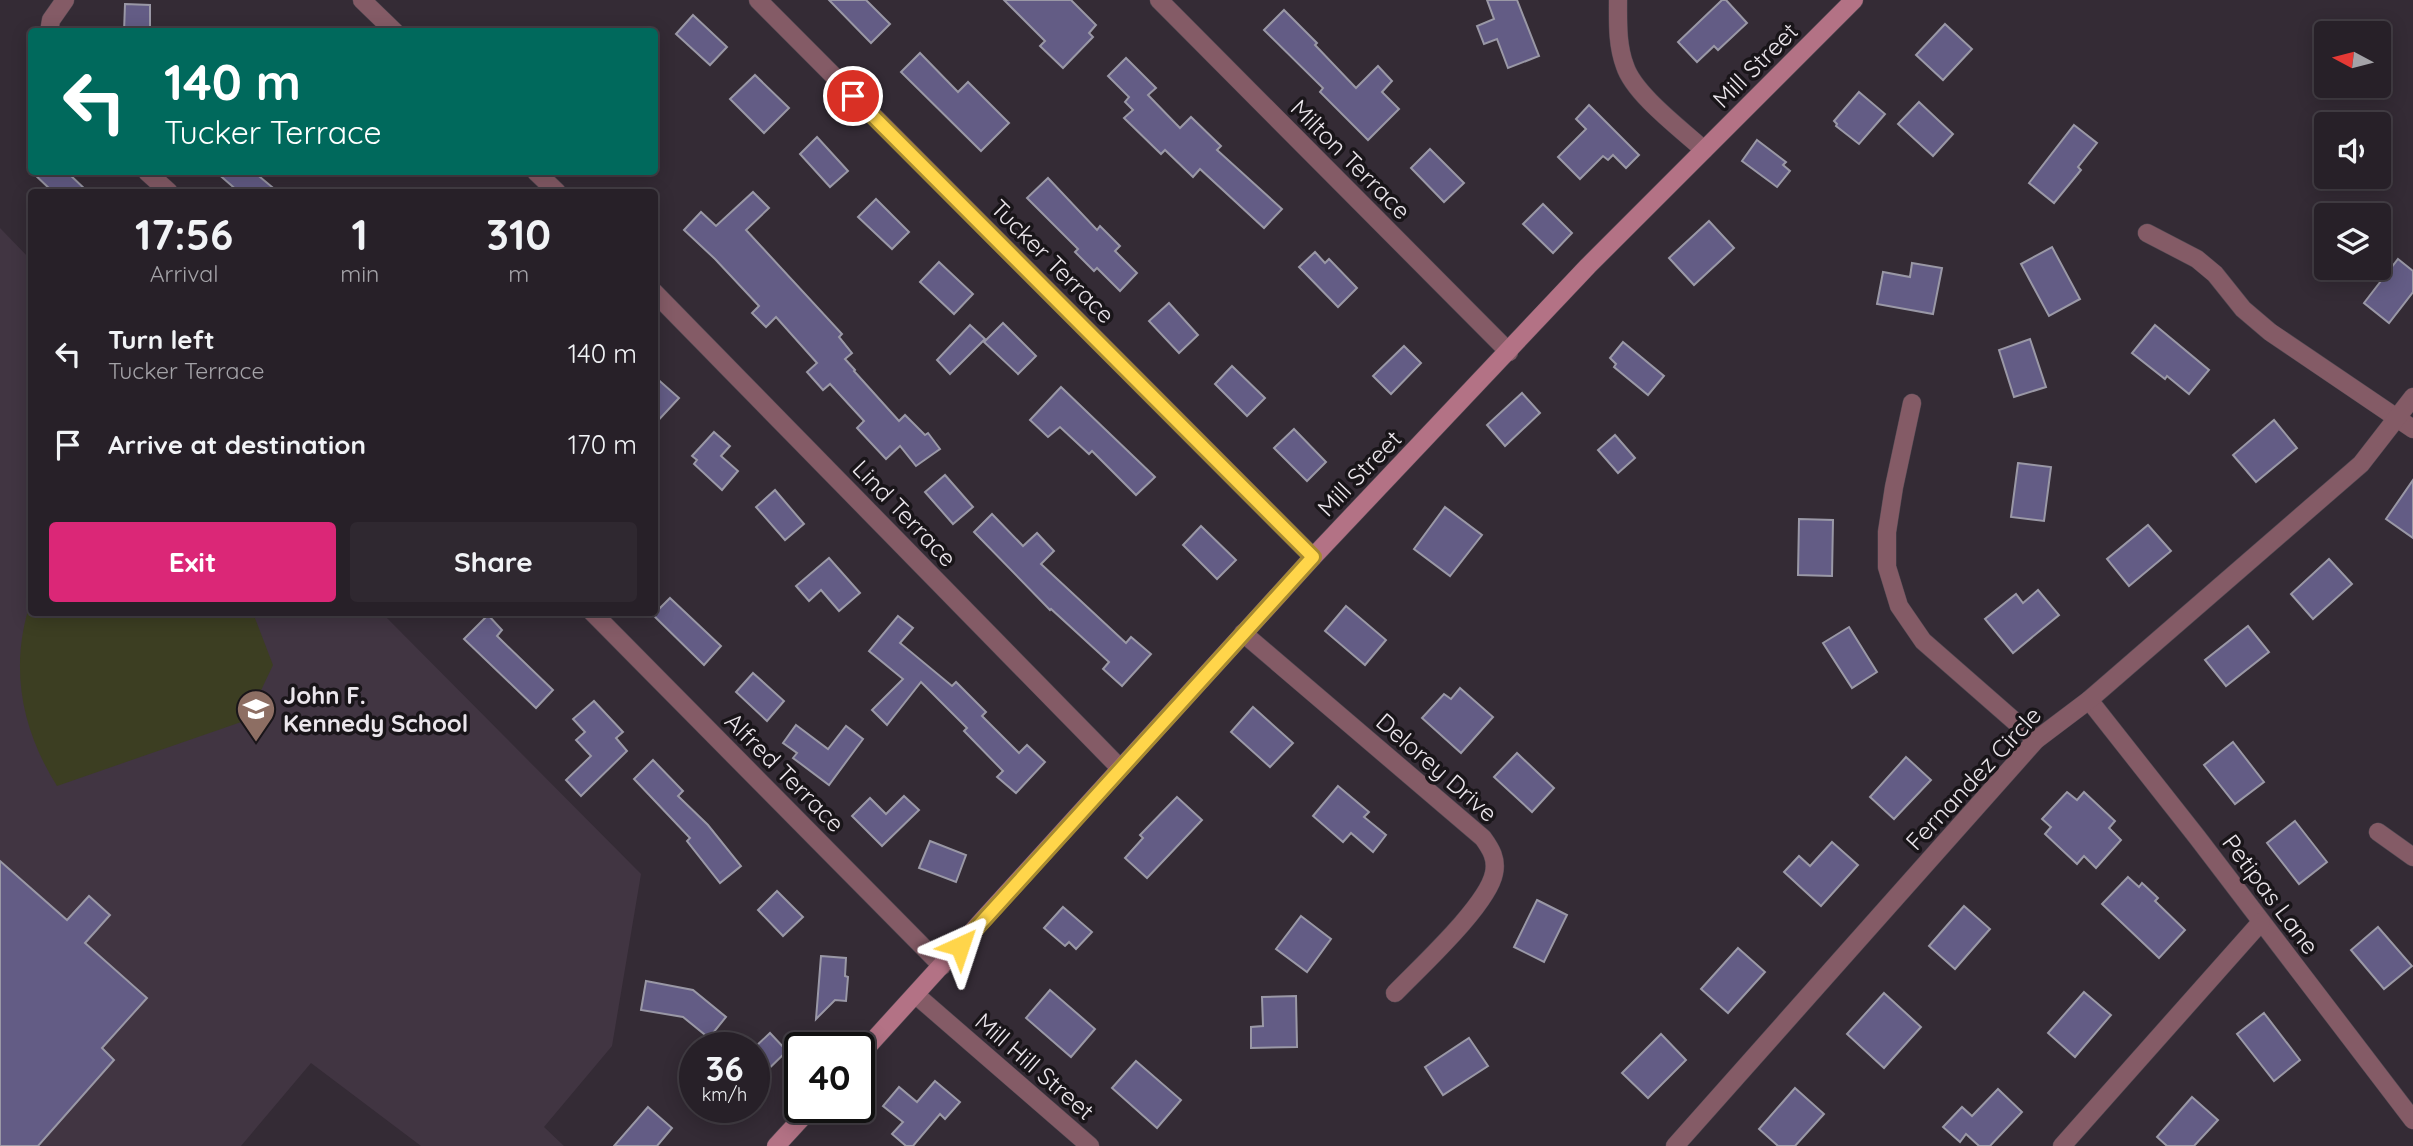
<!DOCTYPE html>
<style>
:root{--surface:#272028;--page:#2f2830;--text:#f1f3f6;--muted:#a4a3a8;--line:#433e45;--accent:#db2777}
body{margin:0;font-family:Quicksand,sans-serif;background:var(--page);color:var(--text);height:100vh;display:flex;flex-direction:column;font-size:26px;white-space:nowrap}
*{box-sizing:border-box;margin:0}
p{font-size:23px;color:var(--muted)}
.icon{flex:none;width:38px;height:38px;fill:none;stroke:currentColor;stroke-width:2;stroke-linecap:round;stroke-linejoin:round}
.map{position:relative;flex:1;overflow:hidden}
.panel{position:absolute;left:28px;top:189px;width:630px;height:427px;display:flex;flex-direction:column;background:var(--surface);border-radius:7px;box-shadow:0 4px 18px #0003,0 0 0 2px var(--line)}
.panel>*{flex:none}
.banner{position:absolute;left:28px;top:28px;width:630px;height:147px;border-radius:7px;box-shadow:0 4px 18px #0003,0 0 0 2px var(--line);background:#00695c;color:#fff;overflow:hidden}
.needle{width:46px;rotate:277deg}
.controls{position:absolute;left:2314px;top:21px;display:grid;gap:14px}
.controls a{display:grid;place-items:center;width:77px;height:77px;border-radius:7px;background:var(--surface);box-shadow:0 4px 18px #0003,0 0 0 2px var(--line);font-size:35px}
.speed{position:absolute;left:679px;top:1032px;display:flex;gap:14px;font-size:35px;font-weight:700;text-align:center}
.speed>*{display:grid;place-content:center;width:91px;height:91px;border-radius:50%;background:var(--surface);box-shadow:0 4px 18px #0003,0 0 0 2px var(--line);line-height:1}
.speed small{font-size:18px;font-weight:400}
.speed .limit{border:4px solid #111;border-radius:10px;background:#fff;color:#111}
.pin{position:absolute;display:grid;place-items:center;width:60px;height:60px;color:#fff;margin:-30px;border:4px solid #fff;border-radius:50%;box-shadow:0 2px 7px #0007}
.me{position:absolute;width:77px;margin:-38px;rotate:42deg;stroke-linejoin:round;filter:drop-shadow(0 0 5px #0008)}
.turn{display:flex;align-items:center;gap:24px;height:147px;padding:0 21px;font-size:32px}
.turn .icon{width:91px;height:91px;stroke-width:2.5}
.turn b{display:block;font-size:49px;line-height:60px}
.eta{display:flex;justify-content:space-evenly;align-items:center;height:119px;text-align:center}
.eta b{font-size:42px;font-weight:800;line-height:49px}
.cta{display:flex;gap:14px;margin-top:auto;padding:14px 21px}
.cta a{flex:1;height:80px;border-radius:7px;background:var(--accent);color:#fff;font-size:28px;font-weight:800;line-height:80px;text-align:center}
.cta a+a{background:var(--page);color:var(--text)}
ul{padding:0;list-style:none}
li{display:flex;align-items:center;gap:21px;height:91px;padding:0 21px}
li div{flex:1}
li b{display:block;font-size:26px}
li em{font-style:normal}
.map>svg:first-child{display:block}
</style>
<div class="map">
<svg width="2413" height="1146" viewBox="0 0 2413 1146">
<rect width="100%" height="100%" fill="#342b35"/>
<polygon fill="#413542" points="0,228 31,260 32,612 382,613 641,874 612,1046 544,1127 564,1146 421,1146 311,1063 241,1146 0,1146"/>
<path fill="#3c3e22" d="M31,601l1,11 221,1 20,52 -26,55 -190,66c-36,-57 -48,-120 -26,-185z"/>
<g fill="#635c85" stroke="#9a98a6" stroke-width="2">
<polygon points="829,0 866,0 890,24 871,43"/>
<polygon points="1004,0 1071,0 1096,25 1089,33 1093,37 1063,68 1040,46 1045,41"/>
<polygon points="1487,0 1517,0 1539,56 1508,68 1497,39 1484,44 1477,26 1494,19"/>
<polygon points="1722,0 1726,0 1747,23 1718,50 1714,46 1697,62 1678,42"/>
<polygon points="125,4 150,5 150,32 124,32"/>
<polygon points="1284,10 1317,43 1315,45 1356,88 1378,66 1392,81 1382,92 1399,109 1368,140 1320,92 1323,88 1264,30"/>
<polygon points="693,15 727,47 710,65 676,34"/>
<polygon points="1945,24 1972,49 1943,80 1916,55"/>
<polygon points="920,53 958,92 968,82 1009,123 981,151 901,72"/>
<polygon points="1126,58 1156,88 1148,95 1180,128 1191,117 1221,146 1217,150 1282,209 1264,228 1200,169 1193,177 1165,150 1161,154 1124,118 1133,110 1125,102 1129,97 1108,76"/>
<polygon points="755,75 789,108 764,133 730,99"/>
<polygon points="1859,92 1885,114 1859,144 1836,126 1837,124 1834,121"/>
<polygon points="1919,102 1953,134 1933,156 1898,124"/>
<polygon points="1589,105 1639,155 1626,168 1613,155 1608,160 1603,156 1580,179 1558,157 1586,129 1576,119"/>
<polygon points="2074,125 2097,143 2078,167 2081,170 2054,203 2029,183"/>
<polygon points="817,137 848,171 830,187 800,154"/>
<polygon points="1757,140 1786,162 1783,165 1790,171 1777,187 1742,161"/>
<polygon points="1430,149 1464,183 1444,202 1411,168"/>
<polygon points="32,172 67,172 88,192 53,192"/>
<polygon points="216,172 254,172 278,192 239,192"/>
<polygon points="1048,178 1097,230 1100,226 1120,246 1115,251 1137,273 1120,291 1097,268 1094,271 1075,252 1078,249 1027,198"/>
<polygon points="753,192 769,208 746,230 842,334 839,337 852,353 845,359 855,370 854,371 899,421 905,415 925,435 928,433 940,449 916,466 900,446 886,459 857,428 864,421 830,384 823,390 807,372 817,363 776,317 766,327 752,313 759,306 715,259 684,230 701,212 716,226"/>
<polygon points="876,199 909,232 892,249 858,217"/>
<polygon points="1543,204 1572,233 1553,253 1523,224"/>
<polygon points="1709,221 1734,248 1694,285 1669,258"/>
<polygon points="2052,247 2080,299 2049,316 2021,264"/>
<polygon points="1315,252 1325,263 1329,259 1357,288 1338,307 1299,267"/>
<polygon points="2398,259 2413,271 2413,292 2389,323 2364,303"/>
<polygon points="939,262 973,294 954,314 920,282"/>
<polygon points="1912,263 1942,268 1933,314 1877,304 1883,272 1910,277"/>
<polygon points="1169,303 1198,335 1179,353 1149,321"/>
<polygon points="1003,323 1036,356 1018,374 984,342"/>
<polygon points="970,325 985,339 950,374 937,360"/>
<polygon points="2155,325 2209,370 2189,394 2167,376 2165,379 2132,353"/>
<polygon points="2030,339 2046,387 2014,397 1999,350"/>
<polygon points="1623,342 1664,376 1648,395 1614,367 1616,364 1610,358"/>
<polygon points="1404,346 1421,363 1391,394 1373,376"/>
<polygon points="1232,366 1265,398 1247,416 1215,384"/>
<polygon points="654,376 679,398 654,425"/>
<polygon points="1061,387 1155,477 1136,495 1092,451 1089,454 1060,427 1048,437 1030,420"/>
<polygon points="1522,393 1540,413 1505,446 1487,425"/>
<polygon points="2274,420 2297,448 2256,482 2233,455"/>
<polygon points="1294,429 1326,462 1307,481 1274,448"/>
<polygon points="714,432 730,446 721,456 738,471 722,490 694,464 697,460 692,456"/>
<polygon points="1615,435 1635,458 1618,473 1598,450"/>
<polygon points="2018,463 2051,467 2044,521 2011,517"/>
<polygon points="945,475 973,507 953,524 925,492"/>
<polygon points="2413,480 2413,538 2386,519"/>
<polygon points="775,490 804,524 785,540 756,507"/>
<polygon points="1445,507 1482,535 1450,576 1414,549"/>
<polygon points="992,514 1023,546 1037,533 1054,551 1041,564 1126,643 1131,637 1151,654 1122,686 1103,669 1109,662 1051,609 1050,610 974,532"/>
<polygon points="1799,519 1833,520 1832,576 1798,575"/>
<polygon points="2148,525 2171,551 2129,586 2107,559"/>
<polygon points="1201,526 1236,560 1217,579 1183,545"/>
<polygon points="829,558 860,593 839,611 821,590 809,601 796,586"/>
<polygon points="2329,559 2352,584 2313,619 2291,594"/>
<polygon points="2038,590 2059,615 2013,653 1985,619 2016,594 2023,603"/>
<polygon points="670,598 721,646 704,665 653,615"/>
<polygon points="1346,606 1386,640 1365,665 1325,631"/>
<polygon points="488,615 502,630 497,636 553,690 536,708 464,639"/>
<polygon points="898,616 913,628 900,643 952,686 956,682 986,712 982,716 1019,753 1027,745 1045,762 1016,793 997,777 1003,771 964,731 967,728 921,682 887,725 872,710 903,679 869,651"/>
<polygon points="2248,626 2269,652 2226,686 2205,660"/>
<polygon points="1849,627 1877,672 1852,688 1823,643"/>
<polygon points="753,673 784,701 767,721 736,692"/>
<polygon points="1460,688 1493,717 1461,753 1422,718 1444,694 1451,699"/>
<polygon points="594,701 623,732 616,738 627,751 581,796 566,780 591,756 576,740 585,732 573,719"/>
<polygon points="1253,707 1293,743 1270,767 1231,732"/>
<polygon points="796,725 828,749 846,726 863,739 829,785 793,758 797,753 783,743"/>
<polygon points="2233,742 2264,782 2235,804 2204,765"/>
<polygon points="1517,753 1554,788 1532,812 1494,777"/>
<polygon points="1906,757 1931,780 1894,819 1870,797"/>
<polygon points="653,760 683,791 678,796 708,825 741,866 720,883 687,841 690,838 634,779"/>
<polygon points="1338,786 1369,812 1364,817 1386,835 1373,852 1351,833 1343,842 1313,816"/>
<polygon points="2067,792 2077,800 2084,792 2115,821 2109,828 2121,840 2096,868 2084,856 2077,864 2045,834 2051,827 2042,819"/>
<polygon points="904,796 919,810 882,846 852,816 870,798 886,814"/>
<polygon points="1177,797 1202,820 1147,878 1125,858 1143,838 1140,835"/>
<polygon points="2295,821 2327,862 2299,884 2267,843"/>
<polygon points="930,841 966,855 956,882 919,868"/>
<polygon points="1832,842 1858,865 1821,906 1784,872 1799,856 1810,866"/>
<polygon points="0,861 67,920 89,896 110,915 85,943 147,998 102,1048 114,1060 38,1146 0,1146"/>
<polygon points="2128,877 2139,887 2142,883 2158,898 2155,901 2185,930 2159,958 2102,904"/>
<polygon points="777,891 803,917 783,936 758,910"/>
<polygon points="1537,900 1567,915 1544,962 1514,947"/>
<polygon points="1964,906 1990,929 1955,969 1929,946"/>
<polygon points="1063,907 1092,932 1076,949 1069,942 1065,946 1044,928"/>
<polygon points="1301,916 1331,939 1307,972 1276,949"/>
<polygon points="2378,927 2412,966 2384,989 2351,950"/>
<polygon points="1738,948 1765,972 1728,1013 1701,989"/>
<polygon points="821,956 846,958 845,976 848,977 846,1001 835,1000 816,1019"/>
<polygon points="646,981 693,990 726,1017 709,1038 683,1017 641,1010"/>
<polygon points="1050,990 1095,1029 1071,1057 1026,1018"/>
<polygon points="2084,992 2111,1015 2075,1057 2048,1033"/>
<polygon points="1884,993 1921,1027 1884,1068 1847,1034"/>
<polygon points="1296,996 1297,1047 1251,1048 1251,1027 1263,1026 1262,997"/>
<polygon points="2264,1013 2300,1060 2274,1081 2237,1034"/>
<polygon points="770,1033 787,1051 754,1083 754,1048"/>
<polygon points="1661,1034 1686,1060 1648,1098 1622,1073"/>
<polygon points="1469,1038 1488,1066 1443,1095 1425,1067"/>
<polygon points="1136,1061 1181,1100 1157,1128 1112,1088"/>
<polygon points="935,1081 960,1102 945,1119 940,1114 913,1146 906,1146 892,1134 903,1122 883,1106 899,1087 917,1102"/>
<polygon points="1795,1088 1824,1114 1795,1146 1778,1146 1759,1129"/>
<polygon points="1998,1089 2022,1112 1990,1146 1979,1146 1966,1134 1960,1142 1943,1127 1962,1107 1972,1116"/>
<polygon points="2192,1097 2218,1120 2194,1146 2167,1146 2157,1137"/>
<polygon points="648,1107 672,1128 657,1146 614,1146"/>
</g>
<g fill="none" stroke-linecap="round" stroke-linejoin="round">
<g stroke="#514952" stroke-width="19">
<g id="street">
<polyline points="362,0 395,32"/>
<polyline points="758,0 1313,557"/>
<polyline points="1159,0 1509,352"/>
<path d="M1618,0c0,22 -1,45 7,66 9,28 56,63 79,84"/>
<polyline points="49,32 51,20 65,0"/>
<polyline points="147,172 169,192"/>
<polyline points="536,172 557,192"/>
<polyline points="2147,233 2197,259 2215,274 2243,309 2270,332 2413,429"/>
<polyline points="654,292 1120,768"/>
<polyline points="1912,403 1894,487 1887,532 1887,567 1899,606 1923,641 2036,740"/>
<polyline points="592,612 942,966"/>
<path d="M1243,633l240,205c8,11 14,21 11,35 -6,32 -74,94 -99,120"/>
<polyline points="2089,700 2197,837 2413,1120"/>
<polyline points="2378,832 2413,857"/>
<polyline points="916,995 1090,1146"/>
<polyline points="1675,1146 2036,740 2089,700 2361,464 2413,397"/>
<polyline points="2062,1146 2261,922"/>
</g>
</g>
<g stroke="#514952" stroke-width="19">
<g id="secondary">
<polyline points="859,1056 1313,557 1588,266 1854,0"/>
<polyline points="776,1146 811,1108"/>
</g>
</g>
<use href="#street" stroke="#845b66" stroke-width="18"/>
<use href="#secondary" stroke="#b37285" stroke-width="18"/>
</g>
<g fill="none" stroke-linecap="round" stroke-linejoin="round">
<g stroke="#a68a30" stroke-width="18">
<polyline id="route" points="853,96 1313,557 960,946"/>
</g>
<use href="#route" stroke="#ffd54a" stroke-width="12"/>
</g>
<defs>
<g id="school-pin" transform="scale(2.0125)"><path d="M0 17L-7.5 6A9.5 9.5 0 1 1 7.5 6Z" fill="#8d6e63" stroke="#191519"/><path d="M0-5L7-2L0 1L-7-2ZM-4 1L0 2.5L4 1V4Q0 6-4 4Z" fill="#fff"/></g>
</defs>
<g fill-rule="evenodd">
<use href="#school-pin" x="256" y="709"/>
</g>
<g text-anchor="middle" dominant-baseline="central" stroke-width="7" stroke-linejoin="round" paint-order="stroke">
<g font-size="24" fill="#ebe6ec" stroke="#191519">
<text transform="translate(1755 65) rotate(-45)">Mill Street</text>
<text transform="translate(1351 159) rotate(45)">Milton Terrace</text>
<text transform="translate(1053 261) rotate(45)">Tucker Terrace</text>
<text transform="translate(1359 473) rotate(-46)">Mill Street</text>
<text transform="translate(905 513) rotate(46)">Lind Terrace</text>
<text transform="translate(1437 767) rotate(41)">Delorey Drive</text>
<text transform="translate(785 772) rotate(45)">Alfred Terrace</text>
<text transform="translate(1973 778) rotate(-47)">Fernandez Circle</text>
<text transform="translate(2271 894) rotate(53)">Petipas Lane</text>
<text transform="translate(1035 1066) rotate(41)">Mill Hill Street</text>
</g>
<g font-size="24" font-weight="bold" fill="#ebe6ec" stroke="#191519" text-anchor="start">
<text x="283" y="695">John F.<tspan x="283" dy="28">Kennedy School</tspan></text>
</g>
</g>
</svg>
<div class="controls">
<a><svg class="needle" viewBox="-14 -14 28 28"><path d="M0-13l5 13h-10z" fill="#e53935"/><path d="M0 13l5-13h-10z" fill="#a4a3a8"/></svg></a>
<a><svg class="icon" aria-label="sound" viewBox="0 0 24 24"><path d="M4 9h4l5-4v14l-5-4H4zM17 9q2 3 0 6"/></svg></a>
<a><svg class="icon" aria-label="layers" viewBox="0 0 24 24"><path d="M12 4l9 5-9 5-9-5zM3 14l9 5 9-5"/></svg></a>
</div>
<div class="speed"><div>36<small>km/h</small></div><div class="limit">40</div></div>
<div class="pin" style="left:853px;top:96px;background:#d93025"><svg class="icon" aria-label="arrive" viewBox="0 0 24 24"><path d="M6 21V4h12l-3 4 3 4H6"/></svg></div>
<svg class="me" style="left:960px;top:946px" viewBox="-20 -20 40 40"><path d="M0-17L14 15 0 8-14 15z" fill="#ffd54a" stroke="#fff" stroke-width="4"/></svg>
<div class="banner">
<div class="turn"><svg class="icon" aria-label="left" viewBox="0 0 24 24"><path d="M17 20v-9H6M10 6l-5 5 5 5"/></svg><div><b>140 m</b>Tucker Terrace</div></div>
</div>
<section class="panel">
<div class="eta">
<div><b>17:56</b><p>Arrival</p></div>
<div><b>1</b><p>min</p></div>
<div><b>310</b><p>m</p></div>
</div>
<ul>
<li><svg class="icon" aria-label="left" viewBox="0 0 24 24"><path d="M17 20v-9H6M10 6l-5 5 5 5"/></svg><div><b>Turn left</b><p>Tucker Terrace</p></div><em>140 m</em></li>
<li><svg class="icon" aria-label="arrive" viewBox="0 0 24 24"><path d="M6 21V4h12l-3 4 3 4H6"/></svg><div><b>Arrive at destination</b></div><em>170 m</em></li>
</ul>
<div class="cta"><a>Exit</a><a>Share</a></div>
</section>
</div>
